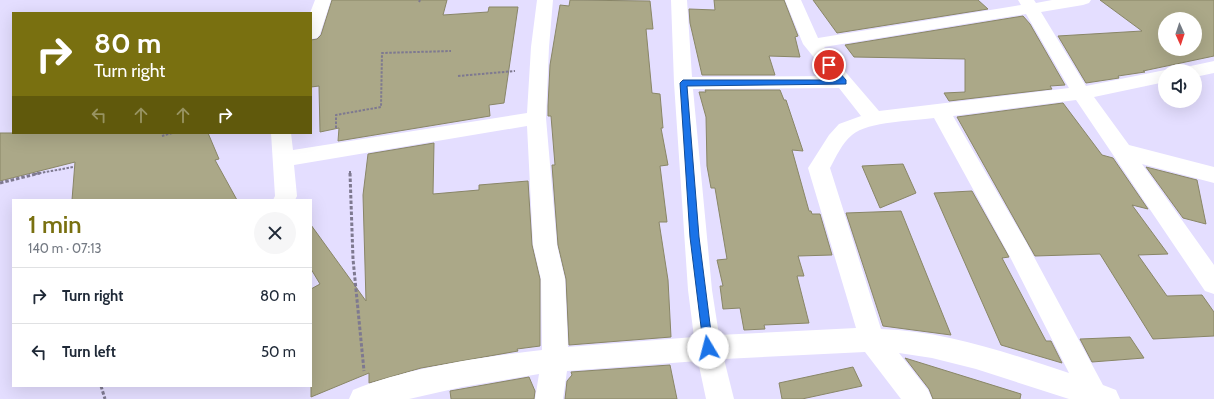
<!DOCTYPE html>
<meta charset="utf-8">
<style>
:root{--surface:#fff;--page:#f6f6f7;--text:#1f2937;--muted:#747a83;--line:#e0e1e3;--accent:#797010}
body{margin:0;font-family:Cabin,sans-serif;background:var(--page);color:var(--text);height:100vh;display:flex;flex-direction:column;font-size:15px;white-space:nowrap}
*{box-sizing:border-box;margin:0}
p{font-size:13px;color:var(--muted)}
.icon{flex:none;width:22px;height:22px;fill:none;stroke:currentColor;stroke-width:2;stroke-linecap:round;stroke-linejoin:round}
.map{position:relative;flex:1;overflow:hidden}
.panel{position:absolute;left:12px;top:199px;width:300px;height:188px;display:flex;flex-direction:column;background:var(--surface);border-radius:0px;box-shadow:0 4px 16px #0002}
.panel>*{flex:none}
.hud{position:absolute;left:12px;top:12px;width:300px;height:122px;border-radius:0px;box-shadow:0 4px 16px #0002;background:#797010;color:#fff;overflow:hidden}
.needle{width:26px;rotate:177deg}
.buttons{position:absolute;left:1158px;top:12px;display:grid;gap:8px}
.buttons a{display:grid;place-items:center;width:44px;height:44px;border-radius:50%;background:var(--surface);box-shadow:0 4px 16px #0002;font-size:20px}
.pin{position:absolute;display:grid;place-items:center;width:34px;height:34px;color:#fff;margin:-17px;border:2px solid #fff;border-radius:50%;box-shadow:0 1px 4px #0007}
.me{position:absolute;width:44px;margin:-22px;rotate:352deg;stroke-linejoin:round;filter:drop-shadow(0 0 3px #0008)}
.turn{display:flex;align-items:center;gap:14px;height:84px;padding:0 16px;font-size:18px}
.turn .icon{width:52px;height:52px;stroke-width:2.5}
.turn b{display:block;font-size:28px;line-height:34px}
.lanes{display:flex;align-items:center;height:38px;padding:0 16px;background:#0003;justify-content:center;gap:20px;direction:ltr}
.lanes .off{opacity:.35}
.round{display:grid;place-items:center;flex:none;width:42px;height:42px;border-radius:21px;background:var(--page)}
.head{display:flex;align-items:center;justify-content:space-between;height:68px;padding:0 16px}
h1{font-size:24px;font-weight:600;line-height:30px;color:var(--accent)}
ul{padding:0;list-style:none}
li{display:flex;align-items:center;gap:12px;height:56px;padding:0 16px;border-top:1px solid var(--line)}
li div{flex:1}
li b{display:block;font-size:15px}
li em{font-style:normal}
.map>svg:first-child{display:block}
</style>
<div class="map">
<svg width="1214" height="399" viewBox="0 0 1214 399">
<rect width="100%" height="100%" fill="#e4deff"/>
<g fill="#aba888" stroke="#898667" fill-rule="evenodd">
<polygon points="332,0 447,0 443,15 488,12 489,7 518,7 504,103 489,105 490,116 338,141 339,128 320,132 319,86 311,87 311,40 317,39 321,35"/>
<polygon points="570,0 650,1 653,29 646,29 652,93 660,94 663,128 661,128 668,165 660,166 667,222 659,222 668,280 671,337 569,345 566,279 558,245 552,165 555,165 551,116 548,116 548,106 550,65 560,5 569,6"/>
<polygon points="714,0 784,0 798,36 795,37 800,57 769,56 775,75 702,75 690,23 689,9 715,10"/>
<polygon points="813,0 978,0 988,9 837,33"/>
<path d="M1100,0h114v56l-71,15 2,1 -27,4 1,2 -33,5 -28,-47 84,-5zM1165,19h30v30h-30z"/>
<polygon points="1023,16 1030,24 1065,85 1050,86 1052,89 949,101 944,93 965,92 965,59 854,57 845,45"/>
<polygon points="705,90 780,90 784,100 786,100 803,151 792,150 809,211 811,211 812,214 820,214 832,255 798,256 804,276 797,276 809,323 764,325 765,329 744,330 740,308 723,309 720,286 723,286 717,260 727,259 715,188 711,188 707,166 706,117 699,92 706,92"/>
<polygon points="1063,103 1102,155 1113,158 1148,209 1132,205 1168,254 1138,255 1167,296 1202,295 1214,312 1214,336 1153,339 1100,254 1035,256 957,117"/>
<polygon points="0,133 208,133 219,159 215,160 237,200 72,200 75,162 0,181"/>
<polygon points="434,143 433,194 479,190 479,185 528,181 532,245 540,279 540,346 517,349 518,351 421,368 369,383 369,373 311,397 311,289 320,284 311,269 311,225 366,301 363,195 368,154"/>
<polygon points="903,164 916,193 880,208 862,166"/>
<polygon points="1146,167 1197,180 1206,224 1183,218"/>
<polygon points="972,191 1009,257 1002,258 1046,341 1051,341 1062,363 1001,345 934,193"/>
<polygon points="901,211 951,335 883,326 846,213"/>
<polygon points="1130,337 1144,358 1092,362 1080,339"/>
<polygon points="905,358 1021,394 1020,399 933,399 929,389"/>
<polygon points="670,365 677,399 565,399 567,381 572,375 571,372"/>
<polygon points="853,367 862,386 802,399 782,399 779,383"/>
<polygon points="529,377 535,391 534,399 451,399 450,391"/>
</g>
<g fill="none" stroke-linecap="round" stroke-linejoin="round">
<g stroke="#7e7990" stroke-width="2" stroke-dasharray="2.5 1.5" stroke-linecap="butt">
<polyline points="419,2 420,0"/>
<polyline points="458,76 515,71"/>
<polyline points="336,128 336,115 381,107 382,53 451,51"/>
<polyline points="162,136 172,133"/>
<polyline points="350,171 350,174"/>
<polyline points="35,174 73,167"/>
</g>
<g stroke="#7e7990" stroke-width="3" stroke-dasharray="3.5 2" stroke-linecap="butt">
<polyline points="350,173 353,259 364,371"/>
<polyline points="0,183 40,173"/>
<polyline points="101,386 105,399"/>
</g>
<g fill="#fff" fill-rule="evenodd">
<polygon points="315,0 331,0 320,34 317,38 311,39 310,13"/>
<path d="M537,0h16l-4,47 -3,71 11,127 8,34 3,68 126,-10 -6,-47 -14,-207 -3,-83h16l5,77 137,-1 -26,-32 -18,-44h16l17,38 203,-33 -3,-5h16l2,3 16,-3h39l-2,3 -6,2 -42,7 45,74 79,-16 4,1h-4v11l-71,15 35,48 85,22v16l-72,-19 72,101v29l-9,-3 -129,-191 -123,16 73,126 77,143 13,5 4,9h-51l-93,-30 -44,-11 -33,-5 29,37 4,9h-31l-36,-47 -141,7 10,40h-28l-8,-38 -131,10 -4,28h-28l4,-25 -77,13 -53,12h-60l4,-9c56,-23 129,-33 189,-40l-1,-71 -8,-34 -6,-119 -233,39 3,31 -2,4h-22l2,-4 -4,-63h20l2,17 234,-37 4,-66zM1026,14l43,74 -190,23 -55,-64zM839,88l22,28 -22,8 -10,11 -21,33 48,160 -137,7 -7,-45 -19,-201zM934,118l75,137 60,118c-61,-20 -124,-42 -188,-44l-51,-161c6,-11 12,-25 22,-33 17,-14 61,-14 82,-17z"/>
<polygon points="1214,61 1214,73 1195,77 1195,71 1184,71 1186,67"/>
</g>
</g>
<polygon fill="#1a73e8" stroke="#114b97" points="829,63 832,64 846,80 846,84 687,86 699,237 713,348 712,351 708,353 704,351 690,237 680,83 683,80 837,80 826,65"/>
</svg>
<div class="buttons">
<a><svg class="needle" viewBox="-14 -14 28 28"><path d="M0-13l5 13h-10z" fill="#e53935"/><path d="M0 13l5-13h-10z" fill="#747a83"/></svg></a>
<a><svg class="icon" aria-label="sound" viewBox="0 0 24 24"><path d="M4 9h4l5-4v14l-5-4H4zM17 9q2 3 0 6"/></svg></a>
</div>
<div class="pin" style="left:829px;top:65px;background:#d93025"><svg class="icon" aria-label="arrive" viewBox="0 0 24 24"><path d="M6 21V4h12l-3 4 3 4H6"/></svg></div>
<svg class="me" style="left:708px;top:348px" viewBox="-20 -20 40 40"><circle r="19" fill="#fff"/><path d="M0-13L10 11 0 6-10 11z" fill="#1a73e8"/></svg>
<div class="hud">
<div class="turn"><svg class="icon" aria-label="right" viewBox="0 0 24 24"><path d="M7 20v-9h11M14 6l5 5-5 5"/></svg><div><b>80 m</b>Turn right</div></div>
<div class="lanes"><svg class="icon off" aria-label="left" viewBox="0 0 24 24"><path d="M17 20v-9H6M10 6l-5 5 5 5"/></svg><svg class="icon off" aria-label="ahead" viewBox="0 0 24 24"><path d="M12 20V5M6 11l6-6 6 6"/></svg><svg class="icon off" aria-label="ahead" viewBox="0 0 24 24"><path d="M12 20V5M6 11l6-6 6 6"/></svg><svg class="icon" aria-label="right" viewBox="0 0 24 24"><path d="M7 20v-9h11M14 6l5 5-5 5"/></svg></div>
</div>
<section class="panel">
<div class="head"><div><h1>1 min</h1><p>140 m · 07:13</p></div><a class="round"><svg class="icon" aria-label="close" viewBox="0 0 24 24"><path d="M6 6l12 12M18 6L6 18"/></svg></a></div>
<ul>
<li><svg class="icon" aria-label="right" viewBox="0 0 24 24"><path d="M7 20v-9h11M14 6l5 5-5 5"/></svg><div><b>Turn right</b></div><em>80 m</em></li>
<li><svg class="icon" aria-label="left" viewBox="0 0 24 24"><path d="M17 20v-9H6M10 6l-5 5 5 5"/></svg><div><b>Turn left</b></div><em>50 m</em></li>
</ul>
</section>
</div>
